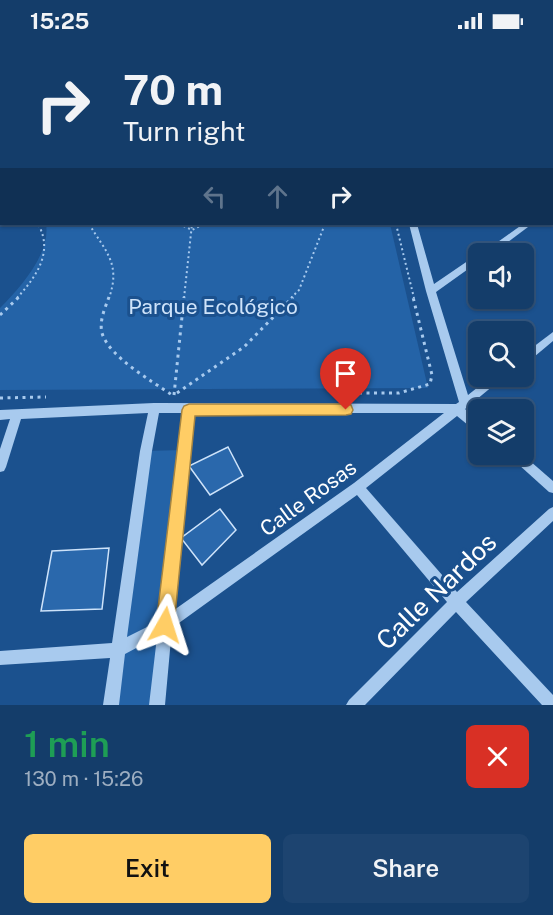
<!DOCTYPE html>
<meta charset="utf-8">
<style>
:root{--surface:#143d6a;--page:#1d4470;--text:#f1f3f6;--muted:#9daec1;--line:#33567e;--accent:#ffcd65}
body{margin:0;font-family:"Public Sans",sans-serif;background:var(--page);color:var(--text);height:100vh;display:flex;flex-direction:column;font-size:22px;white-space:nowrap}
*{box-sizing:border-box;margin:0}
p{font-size:20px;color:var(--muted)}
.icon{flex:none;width:33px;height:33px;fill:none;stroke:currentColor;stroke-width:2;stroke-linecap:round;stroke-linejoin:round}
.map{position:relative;height:663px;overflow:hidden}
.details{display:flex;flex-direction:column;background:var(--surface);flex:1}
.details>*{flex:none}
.banner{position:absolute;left:0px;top:0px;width:554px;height:183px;box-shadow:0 2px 4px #0004,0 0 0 2px var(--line);background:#143d6a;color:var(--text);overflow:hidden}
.buttons{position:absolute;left:468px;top:201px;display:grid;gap:12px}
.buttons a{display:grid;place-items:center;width:66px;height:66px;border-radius:9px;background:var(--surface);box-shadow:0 2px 4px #0004,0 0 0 2px var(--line);font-size:30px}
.pin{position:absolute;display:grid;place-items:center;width:51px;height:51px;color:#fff;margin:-62px -26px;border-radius:50% 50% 50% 0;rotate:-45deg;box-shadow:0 0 6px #0007}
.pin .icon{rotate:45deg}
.me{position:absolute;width:66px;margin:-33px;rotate:6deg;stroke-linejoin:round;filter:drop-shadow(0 0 4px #0008)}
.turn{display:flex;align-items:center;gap:21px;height:126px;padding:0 24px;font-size:27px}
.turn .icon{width:78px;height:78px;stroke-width:2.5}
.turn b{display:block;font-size:42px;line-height:51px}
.lanes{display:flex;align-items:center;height:57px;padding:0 24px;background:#0003;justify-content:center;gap:30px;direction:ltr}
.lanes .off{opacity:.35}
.round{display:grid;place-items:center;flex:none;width:63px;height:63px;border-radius:9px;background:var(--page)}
.summary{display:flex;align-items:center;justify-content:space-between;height:102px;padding:0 24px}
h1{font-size:36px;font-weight:600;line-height:45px;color:#1e9e55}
.button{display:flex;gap:12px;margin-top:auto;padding:12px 24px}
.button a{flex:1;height:69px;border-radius:9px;background:var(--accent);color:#111;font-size:24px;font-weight:600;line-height:69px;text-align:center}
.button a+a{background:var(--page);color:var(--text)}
.status{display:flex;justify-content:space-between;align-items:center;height:42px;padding:0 30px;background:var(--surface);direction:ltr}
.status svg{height:16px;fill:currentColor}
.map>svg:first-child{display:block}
</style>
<div class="status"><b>15:25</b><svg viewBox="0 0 49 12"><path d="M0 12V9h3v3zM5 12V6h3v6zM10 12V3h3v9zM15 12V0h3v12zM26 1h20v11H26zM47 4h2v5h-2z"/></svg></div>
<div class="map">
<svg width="553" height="663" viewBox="0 0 553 663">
<rect width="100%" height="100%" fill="#1b518e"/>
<g fill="#2463a7">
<polygon points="63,0 349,0 349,1 62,1"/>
<path d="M46,182h344l38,164 -428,2v-82c20,-20 51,-55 46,-84z"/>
<polygon points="183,408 157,663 111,663 146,409"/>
</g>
<g fill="#2a68ac" stroke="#cee3fa" stroke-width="1.5">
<polygon points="228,405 243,434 210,453 189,424"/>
<polygon points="220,467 236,488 202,523 181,496"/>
<polygon points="109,506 102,567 41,569 52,509"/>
</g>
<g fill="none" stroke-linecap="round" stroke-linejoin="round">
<g stroke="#a8caee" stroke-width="2" stroke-dasharray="2 3" stroke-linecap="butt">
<path d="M89,182c17,28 32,40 20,74"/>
<polyline points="179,182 192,188 204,182"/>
<polyline points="396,182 414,256"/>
<path d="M17,256c19,-21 37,-46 21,-74"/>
<polyline points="184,256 192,182"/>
<polyline points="291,256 299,248 325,182"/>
</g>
<g stroke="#a8caee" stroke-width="3" stroke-dasharray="3 4.5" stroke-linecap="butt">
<path d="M109,255c-4,11 -10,24 -7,36 7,24 50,48 70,62"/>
<polyline points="0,273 19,255"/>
<polyline points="177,351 244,305 293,255"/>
<polyline points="344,351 399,351 430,342 432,333 413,255"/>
<polyline points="174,353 184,255"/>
<polyline points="0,356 46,355"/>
</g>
<g fill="#a8caee" fill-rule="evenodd">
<rect x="362" y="0" width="6" height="2"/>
<rect x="552" y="117" width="1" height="4"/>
<polygon points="553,161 553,167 552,168 552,162"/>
<path d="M409,182h8l17,60 41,-28 3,-1v7l-42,30 32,103 24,-19h13l-40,33 13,12v11l-4,-2 -17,-14 -91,72 91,104 92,-83 4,-2v14l-87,81 87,93v10h-11l-86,-93 -91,93h-19l3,-5 98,-98 -90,-107 -185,133 -7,77h-16l8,-68 -32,17 -6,51h-16l7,-47 -110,7v-14l112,-8 28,-192 8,-38 -127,6 -15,48 -2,4 -4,1v-23l10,-30 -10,1v-10l154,-7 302,1 3,-2 -33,-111zM159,371h24l-24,208 -32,16 25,-186zM194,371h250l-90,70 -180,127z"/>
<polygon points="523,182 532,182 492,212 481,212"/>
<polygon points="553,290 553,299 528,320 524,321 524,312"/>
<polygon points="507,412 522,412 553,439 553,451 549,450"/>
</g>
</g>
<polygon fill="#ffcd65" stroke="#a68542" stroke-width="1.5" points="189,362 346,362 351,363 353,368 351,372 346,373 195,374 174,583 171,589 165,592 159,589 156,583 182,368 184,364"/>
<g text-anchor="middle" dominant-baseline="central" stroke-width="6" stroke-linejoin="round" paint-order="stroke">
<g font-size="21" fill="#cee3fa" stroke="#1b518e">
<text x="213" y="264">Parque Ecológico</text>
</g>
<g font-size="21" fill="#fff" stroke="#1b518e">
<text transform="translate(308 456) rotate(-36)">Calle Rosas</text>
</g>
<g font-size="26" fill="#fff" stroke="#1b518e">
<text transform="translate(436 549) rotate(-44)">Calle Nardos</text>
</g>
</g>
</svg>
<div class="buttons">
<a><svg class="icon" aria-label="sound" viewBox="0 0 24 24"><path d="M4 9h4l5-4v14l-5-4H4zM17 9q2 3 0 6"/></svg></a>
<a><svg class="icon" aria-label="search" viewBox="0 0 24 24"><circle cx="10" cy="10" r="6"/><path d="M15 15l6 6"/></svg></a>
<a><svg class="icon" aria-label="layers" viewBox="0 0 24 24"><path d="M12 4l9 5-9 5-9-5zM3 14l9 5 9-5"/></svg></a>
</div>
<div class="pin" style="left:346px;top:368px;background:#d93025"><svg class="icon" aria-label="arrive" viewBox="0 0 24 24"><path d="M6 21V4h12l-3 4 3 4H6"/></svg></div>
<svg class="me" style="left:165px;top:583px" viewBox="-20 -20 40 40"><path d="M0-17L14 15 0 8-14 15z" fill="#ffcd65" stroke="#fff" stroke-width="4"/></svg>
<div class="banner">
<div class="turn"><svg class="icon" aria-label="right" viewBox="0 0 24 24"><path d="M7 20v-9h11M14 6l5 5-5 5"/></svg><div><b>70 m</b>Turn right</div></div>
<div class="lanes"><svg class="icon off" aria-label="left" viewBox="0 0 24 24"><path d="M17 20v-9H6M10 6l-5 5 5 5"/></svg><svg class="icon off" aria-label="ahead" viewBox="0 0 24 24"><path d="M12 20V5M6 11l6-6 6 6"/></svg><svg class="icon" aria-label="right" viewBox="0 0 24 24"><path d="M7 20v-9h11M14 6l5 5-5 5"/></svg></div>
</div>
</div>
<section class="details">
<div class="summary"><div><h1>1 min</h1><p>130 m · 15:26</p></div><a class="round" style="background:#d93025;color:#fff"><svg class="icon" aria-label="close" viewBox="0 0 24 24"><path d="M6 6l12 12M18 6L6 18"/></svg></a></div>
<div class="button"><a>Exit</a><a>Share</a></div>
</section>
